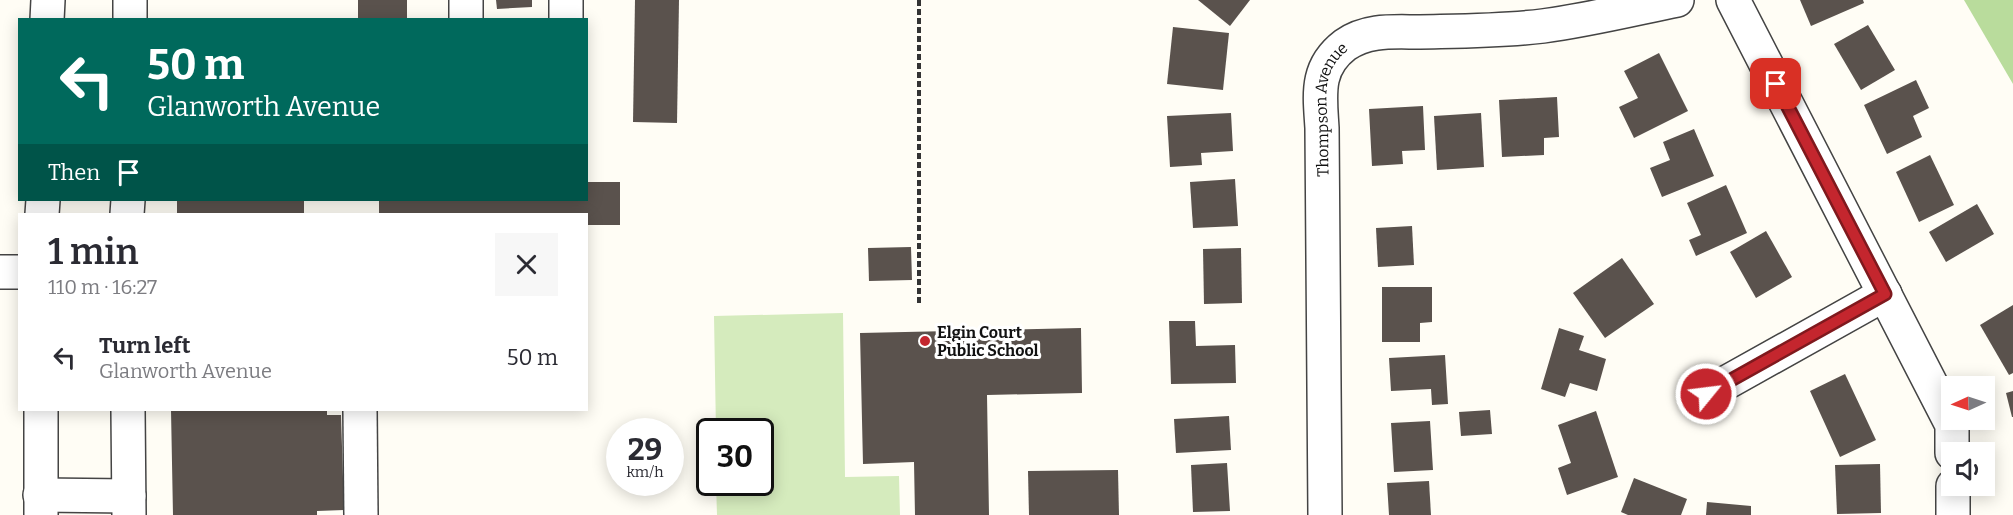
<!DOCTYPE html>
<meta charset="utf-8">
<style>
:root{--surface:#fff;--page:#f7f7f7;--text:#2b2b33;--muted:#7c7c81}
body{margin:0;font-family:Bitter,serif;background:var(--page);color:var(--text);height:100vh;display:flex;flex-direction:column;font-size:22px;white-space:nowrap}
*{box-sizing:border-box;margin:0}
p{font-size:20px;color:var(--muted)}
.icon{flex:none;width:33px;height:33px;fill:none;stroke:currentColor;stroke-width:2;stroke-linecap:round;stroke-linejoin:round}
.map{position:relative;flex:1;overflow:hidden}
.drawer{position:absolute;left:18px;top:213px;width:570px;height:198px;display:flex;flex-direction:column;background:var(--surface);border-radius:0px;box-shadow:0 3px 15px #0003}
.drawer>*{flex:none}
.hud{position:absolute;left:18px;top:18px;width:570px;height:183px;border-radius:0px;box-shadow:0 3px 15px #0003;background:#00695c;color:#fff;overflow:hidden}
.needle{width:39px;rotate:267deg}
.fabs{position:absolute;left:1941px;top:376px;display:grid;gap:12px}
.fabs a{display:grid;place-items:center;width:54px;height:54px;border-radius:0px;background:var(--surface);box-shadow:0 3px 15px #0003;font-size:30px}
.speed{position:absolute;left:606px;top:418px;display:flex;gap:12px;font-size:30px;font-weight:700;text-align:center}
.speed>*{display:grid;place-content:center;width:78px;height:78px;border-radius:50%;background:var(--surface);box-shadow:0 3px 15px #0003;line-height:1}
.speed small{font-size:15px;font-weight:400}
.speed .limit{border:3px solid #111;border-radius:9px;background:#fff;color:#111}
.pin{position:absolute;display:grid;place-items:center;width:51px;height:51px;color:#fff;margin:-26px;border-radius:12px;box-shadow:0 3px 9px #0006}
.me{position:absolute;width:66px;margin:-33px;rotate:61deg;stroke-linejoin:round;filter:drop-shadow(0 0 4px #0008)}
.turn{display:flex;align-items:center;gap:21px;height:126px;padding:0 30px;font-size:27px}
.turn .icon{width:78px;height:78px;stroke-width:2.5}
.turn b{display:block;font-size:42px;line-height:51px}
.then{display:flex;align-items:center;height:57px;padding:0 30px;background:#0003;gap:12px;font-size:22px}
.round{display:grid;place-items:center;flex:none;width:63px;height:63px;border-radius:0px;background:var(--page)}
.headline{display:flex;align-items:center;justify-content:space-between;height:102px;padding:0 30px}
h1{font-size:36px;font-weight:600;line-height:45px}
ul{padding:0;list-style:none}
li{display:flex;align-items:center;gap:18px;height:84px;padding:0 30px}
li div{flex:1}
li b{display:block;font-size:22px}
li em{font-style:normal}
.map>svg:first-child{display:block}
</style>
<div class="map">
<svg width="2013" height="515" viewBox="0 0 2013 515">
<rect width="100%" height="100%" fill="#fffdf5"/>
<polygon fill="#d5ebbd" points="843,313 845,477 899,476 900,515 717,515 716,483 760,483 760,432 716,432 714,316"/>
<polygon fill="#b9dc9c" points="1964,0 2013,0 2013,84"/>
<g fill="#5a524d">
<rect x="358" y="0" width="49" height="20"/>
<polygon points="496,0 532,0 532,7 497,9"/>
<polygon points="635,0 679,0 677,123 633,122"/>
<polygon points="1198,0 1250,0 1230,26"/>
<polygon points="1800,0 1863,0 1864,3 1811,26"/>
<polygon points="1868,25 1895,70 1861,90 1834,44"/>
<polygon points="1173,27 1229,33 1223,90 1167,84"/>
<polygon points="1659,53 1688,111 1634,138 1619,107 1638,98 1624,71"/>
<polygon points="1916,80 1929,108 1913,116 1922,137 1887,154 1864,105"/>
<polygon points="1557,97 1559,137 1544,138 1544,155 1502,157 1499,100"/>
<polygon points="1423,106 1425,150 1402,151 1403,164 1372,166 1369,109"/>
<polygon points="1231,113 1233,151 1201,153 1202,165 1170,167 1167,116"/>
<polygon points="1481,113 1484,167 1437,170 1434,116"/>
<polygon points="1694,129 1714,176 1662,197 1650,168 1670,160 1663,142"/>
<polygon points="1930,155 1954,205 1919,222 1896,172"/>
<polygon points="1235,179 1238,226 1193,228 1190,182"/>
<polygon points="586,182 620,182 620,225 586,225 586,214 379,214 379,200 586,200"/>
<polygon points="1726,185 1747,233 1696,256 1689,240 1701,235 1687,203"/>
<rect x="177" y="200" width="127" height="14"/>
<polygon points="1977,204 1994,234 1946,262 1929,232"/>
<polygon points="1412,226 1414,265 1378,267 1376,228"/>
<polygon points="1766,231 1792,277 1756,298 1730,252"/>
<polygon points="911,247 912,280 869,281 868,248"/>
<polygon points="1241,248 1242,303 1204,304 1203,249"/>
<polygon points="1622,258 1654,304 1605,338 1573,293"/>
<polygon points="1382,287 1432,287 1432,322 1420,323 1420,342 1382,342"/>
<polygon points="2013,305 2013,373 2009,375 1980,325"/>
<polygon points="1169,321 1195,321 1196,346 1235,345 1236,383 1171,384"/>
<polygon points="1081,328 1082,393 987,395 989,515 915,515 914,462 863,464 860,333"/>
<polygon points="1559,328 1584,336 1579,350 1606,359 1597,391 1570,383 1565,397 1541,389"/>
<polygon points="1445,355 1448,404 1432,405 1431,389 1391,391 1389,358"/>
<polygon points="1845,374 1876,440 1840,457 1810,391"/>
<polygon points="2013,391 2013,417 2012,417 2006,393"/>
<polygon points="171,410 327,410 327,415 341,415 344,510 317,511 317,515 173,515"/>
<polygon points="1490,410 1492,434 1461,436 1459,412"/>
<polygon points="1596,411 1618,477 1567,495 1558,468 1571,463 1558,425"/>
<polygon points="1229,416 1231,450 1176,453 1174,419"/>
<polygon points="1430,421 1433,470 1394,472 1391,423"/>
<polygon points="1227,463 1230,511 1193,512 1191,465"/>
<polygon points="1880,464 1881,513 1837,514 1835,465"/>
<polygon points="1118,470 1119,515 1029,515 1028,471"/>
<polygon points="1634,478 1687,499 1681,515 1628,515 1621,512"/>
<polygon points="1429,481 1431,515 1389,515 1387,483"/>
<polygon points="1707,502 1751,506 1751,515 1706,515"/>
</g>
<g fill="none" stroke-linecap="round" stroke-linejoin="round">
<g stroke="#444" stroke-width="36">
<g id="minor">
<polyline points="466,0 466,20"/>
<polyline points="566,0 566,20"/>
<polyline points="1733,0 1952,425 1952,453"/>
<polyline points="47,20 48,0"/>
<polyline points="130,20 130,0"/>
<polyline points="42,214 43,200"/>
<polyline points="127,214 128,200"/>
<polyline points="0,272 20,272"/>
<polyline points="1706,394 1885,294"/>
<polyline points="41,410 41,515"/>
<polyline points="128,410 129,515"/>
<polyline points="360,410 361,515"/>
<polyline points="1953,486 1953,515"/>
<polyline points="40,495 129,496"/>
<path id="s1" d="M1325,515l-3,-387c-2,-33 -7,-60 23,-83 23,-16 49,-13 75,-13 41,-1 82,-1 123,-6 45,-6 90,-17 134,-26"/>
</g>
</g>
<polyline stroke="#333" stroke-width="4" stroke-dasharray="6 3" stroke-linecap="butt" points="919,0 919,305"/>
<use href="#minor" stroke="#fff" stroke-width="33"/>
</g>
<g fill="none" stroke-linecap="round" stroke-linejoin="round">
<g stroke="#7f191e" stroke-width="15">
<polyline id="route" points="1706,394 1885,294 1776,84"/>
</g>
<use href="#route" stroke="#c4262e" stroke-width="10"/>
</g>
<circle fill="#c4262e" stroke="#fff" stroke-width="2" cx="925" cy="341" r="6"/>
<g text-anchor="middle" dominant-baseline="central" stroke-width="6" stroke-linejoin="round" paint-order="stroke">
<g font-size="16" fill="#111" stroke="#fff">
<text stroke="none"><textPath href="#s1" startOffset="408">Thompson Avenue</textPath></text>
</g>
<g font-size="16" font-weight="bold" fill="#111" stroke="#fff" text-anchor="start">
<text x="937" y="332">Elgin Court<tspan x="937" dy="18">Public School</tspan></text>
</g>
</g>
</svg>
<div class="fabs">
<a><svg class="needle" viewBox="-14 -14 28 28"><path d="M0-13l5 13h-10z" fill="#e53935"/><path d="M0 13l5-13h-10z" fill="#7c7c81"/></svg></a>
<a><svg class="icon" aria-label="sound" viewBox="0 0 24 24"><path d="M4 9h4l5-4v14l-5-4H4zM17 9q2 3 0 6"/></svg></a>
</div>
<div class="speed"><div>29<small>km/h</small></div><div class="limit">30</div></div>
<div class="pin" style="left:1776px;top:84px;background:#d93025"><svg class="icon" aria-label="arrive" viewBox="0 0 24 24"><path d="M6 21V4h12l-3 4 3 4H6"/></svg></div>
<svg class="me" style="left:1706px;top:394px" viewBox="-20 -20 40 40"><circle r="17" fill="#c4262e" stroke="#fff" stroke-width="3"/><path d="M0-11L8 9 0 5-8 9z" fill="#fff"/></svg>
<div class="hud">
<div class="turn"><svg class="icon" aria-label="left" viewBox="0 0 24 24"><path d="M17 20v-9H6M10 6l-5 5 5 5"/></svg><div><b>50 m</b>Glanworth Avenue</div></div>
<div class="then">Then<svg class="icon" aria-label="arrive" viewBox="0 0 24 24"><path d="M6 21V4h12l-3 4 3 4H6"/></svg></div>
</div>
<section class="drawer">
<div class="headline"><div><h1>1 min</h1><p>110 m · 16:27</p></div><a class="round"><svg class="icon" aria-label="close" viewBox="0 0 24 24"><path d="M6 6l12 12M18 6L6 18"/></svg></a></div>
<ul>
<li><svg class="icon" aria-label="left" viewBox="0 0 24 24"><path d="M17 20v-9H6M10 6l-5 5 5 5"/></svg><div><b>Turn left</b><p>Glanworth Avenue</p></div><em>50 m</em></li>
</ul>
</section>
</div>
